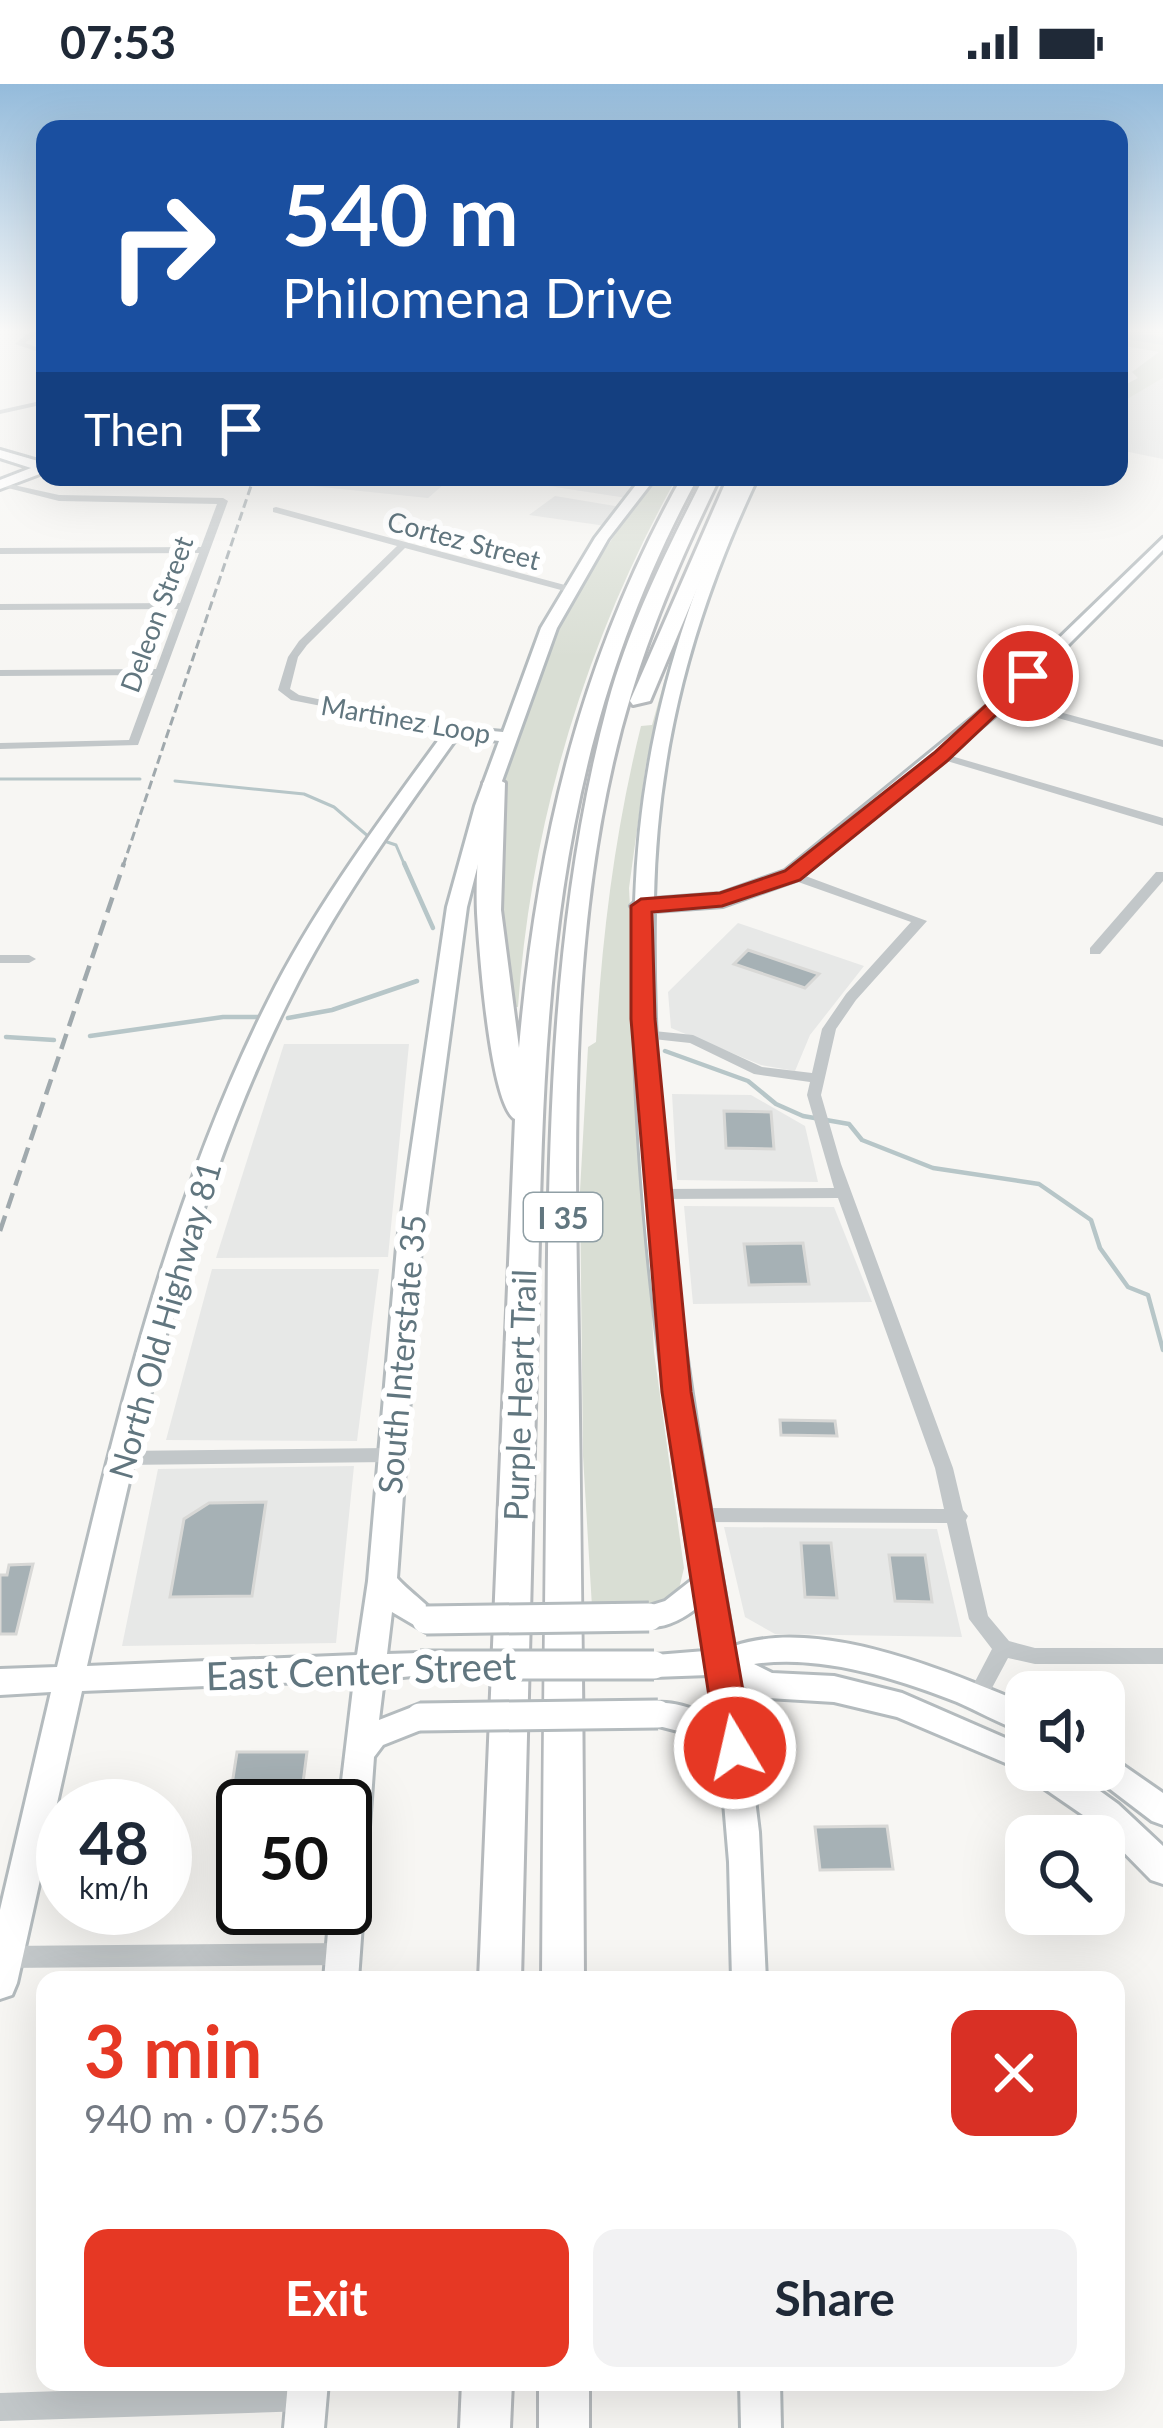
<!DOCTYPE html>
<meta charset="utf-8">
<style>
:root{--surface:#fff;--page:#f2f2f3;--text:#1f2937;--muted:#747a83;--accent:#e63824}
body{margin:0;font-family:Lato,sans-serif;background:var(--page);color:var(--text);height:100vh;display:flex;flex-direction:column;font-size:45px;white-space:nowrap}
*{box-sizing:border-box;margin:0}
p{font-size:39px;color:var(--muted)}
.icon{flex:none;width:66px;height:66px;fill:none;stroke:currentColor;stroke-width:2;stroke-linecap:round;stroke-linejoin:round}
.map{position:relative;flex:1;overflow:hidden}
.sheet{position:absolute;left:36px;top:1887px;width:1089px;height:420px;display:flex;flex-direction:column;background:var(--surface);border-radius:24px;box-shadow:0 12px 48px #0002}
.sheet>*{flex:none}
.banner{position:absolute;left:36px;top:36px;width:1092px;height:366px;border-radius:24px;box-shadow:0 12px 48px #0002;background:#1a4fa0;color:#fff;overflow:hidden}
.controls{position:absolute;left:1005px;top:1587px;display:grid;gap:24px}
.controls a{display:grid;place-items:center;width:120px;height:120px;border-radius:24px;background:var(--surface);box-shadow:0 12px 48px #0002;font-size:60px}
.speed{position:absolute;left:36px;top:1695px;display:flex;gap:24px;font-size:60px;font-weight:700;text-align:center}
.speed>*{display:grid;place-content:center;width:156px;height:156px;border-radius:50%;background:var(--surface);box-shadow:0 12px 48px #0002;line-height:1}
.speed small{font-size:30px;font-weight:400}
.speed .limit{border:6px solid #111;border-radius:18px;background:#fff;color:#111}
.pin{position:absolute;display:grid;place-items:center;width:102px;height:102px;color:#fff;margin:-51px;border:6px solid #fff;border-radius:50%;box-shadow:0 3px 12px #0007}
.me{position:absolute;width:132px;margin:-66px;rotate:351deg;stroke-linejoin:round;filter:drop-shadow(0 0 9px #0008)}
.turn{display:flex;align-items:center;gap:42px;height:252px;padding:0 48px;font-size:54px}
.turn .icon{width:156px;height:156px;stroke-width:2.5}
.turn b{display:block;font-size:84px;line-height:102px}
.then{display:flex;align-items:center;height:114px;padding:0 48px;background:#0003;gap:24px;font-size:45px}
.round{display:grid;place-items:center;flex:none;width:126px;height:126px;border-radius:24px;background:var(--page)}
.head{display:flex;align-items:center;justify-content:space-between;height:204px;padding:0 48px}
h1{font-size:72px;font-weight:700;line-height:90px;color:var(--accent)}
.action{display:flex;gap:24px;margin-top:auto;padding:24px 48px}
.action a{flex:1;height:138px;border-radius:24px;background:var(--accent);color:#fff;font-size:48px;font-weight:700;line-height:138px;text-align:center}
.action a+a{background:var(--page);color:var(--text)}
.status{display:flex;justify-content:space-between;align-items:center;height:84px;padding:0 60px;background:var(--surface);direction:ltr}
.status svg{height:33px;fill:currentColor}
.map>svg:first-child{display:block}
</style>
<div class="status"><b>07:53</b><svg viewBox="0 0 49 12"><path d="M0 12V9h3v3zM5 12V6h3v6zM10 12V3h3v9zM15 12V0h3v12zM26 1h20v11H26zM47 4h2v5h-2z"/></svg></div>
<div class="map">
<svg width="1163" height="2344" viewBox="0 0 1163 2344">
<rect width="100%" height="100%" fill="#f7f6f3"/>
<g fill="#e7e8e7">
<polygon points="1163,294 1163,375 1119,366 1119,320"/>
<polygon points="276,393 452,393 428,414 274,398"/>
<polygon points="490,393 644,393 627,414"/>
<polygon points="555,412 621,423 606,442 529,431"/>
<polygon points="738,839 864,882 810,951 795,987 761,981 671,944 668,908"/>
<polygon points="284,960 409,960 388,1173 216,1174"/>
<polygon points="672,1010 751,1011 805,1042 818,1098 677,1096"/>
<polygon points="684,1122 834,1123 872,1218 693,1220"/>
<polygon points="212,1185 379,1185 357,1357 166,1356"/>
<polygon points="354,1382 336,1559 122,1562 158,1385"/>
<polygon points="724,1443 937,1445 962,1553 775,1550 745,1533"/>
</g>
<g fill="#d9ded4">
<polygon points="1119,246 1163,246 1163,294 1119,320 1119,304 1138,294 1132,288 1159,268 1119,261"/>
<path d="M657,393h20c-91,163 -146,344 -159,530h-10c-9,-57 -15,-145 -7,-203 17,-120 86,-238 156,-327z"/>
<path d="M683,530l-37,150 -17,124 25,464 30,216 -5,21 -23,17 -64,1 -9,-151 -3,-265 8,-144 8,-5c6,-107 19,-211 45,-316l11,-1z"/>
</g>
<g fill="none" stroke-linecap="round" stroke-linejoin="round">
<g stroke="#b7c6c8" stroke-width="3">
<polyline points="0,695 140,695"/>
<polyline points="175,697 304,710 334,723 369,753"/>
<polyline points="387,758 396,761 405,782"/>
</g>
<g stroke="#b7c6c8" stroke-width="4.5">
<polyline points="404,779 433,844"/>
<polyline points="288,934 332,926 417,897"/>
<polyline points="90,952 223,933 262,933"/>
<polyline points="6,953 54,956"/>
<polyline points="665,967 748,997 776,1020 803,1032 849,1040 862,1056 933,1084 1039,1100 1091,1136 1100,1164 1128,1203 1148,1211 1163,1266"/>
</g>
<polygon fill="#b7c6c8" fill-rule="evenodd" points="1119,246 1163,253 1163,261 1119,254"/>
</g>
<g fill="#a6b1b5" stroke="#d8d8d6" stroke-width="3">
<polygon points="748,866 819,890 805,904 734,880"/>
<polygon points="724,1027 771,1028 774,1065 726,1064"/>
<polygon points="803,1159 809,1200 749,1201 744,1160"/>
<polygon points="780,1336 835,1337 837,1352 781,1351"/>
<polygon points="266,1418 252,1512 170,1513 184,1435 209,1419"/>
<polygon points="801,1459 831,1459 837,1514 805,1513"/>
<polygon points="889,1471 925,1471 932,1518 895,1517"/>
<polygon points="33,1480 16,1550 0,1550 0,1491 7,1491 9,1481"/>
<polygon points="237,1668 307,1668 300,1722 243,1722 243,1760 223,1760"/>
<polygon points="887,1742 893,1785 820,1786 815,1743"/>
</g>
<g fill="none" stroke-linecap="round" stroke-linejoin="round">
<g stroke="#b4bbbe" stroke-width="6">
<g id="secondary">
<polygon points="0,366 45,379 45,388 0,405 0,396 31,384 0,374"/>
<path d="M642,393h14l-48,62 -51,89 -64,178 -26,101 -46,340 -24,331c10,12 38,32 44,42l-5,8 -10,4 -34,-20 -5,42 33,-1 11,3 4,9 -4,9 -47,5 -5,41 41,-16 11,4 4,9 -4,9 -48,19 -9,12 -16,223h-34l6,-72h15v-102h-6l15,-126 -272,11 -65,292 -5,12 -12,4v-89l51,-218 -51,3v-26l57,-2c55,-226 106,-457 211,-666 49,-98 116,-186 180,-274l55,5 38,-104 54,-90zM458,652l41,5 -24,65 -28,101 -50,340 -29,334 -11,74 -270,11c52,-226 98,-461 204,-670 46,-92 107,-176 167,-260z"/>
<path d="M744,393h14c-65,137 -101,270 -104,422l66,-5 65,-23 213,-174 165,-159v12l-153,153 -211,176 -76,27 -69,5c-4,247 37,492 80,735 81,-28 200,20 275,51l17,9v27c-24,-8 -46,-21 -69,-31 -61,-24 -137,-48 -203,-38l18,9 62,3 68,17 124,54v23h45l47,34 45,42v38l-12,-4 -55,-56 -64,-44 -3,-7 -132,-56 -63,-15 -66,-4 -27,-13 18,147 7,148h-34l-3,-118 -9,-107 -34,-22 -39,-10 -4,-9 4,-9c21,-7 50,4 68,15l-6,-45 -55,2 -11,-3 -4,-9 4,-9 62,-5 -7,-44c-16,13 -39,25 -59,18l-5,-8 5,-8 26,-8 28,-22c-37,-220 -65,-446 -58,-669l-4,-4 4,-4c5,-154 43,-287 109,-425z"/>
<polygon points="1104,1668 1163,1709 1163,1741 1152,1737 1093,1692 1090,1686 1104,1686"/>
<polygon points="288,2298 328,2298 324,2344 284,2344"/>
<polygon points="740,2298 780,2298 781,2344 741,2344"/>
</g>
</g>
<g stroke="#b5b9bc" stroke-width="6">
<g id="highway">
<path d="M682,393h16c-160,295 -154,569 -162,893 -5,204 -10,407 -15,610h-42l36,-861c-25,-13 -36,-172 -38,-206 -2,-43 4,-87 6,-130l11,-6 11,6 -4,127 18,138c18,-206 61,-389 163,-571z"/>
<path d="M704,393h16c-35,72 -66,142 -89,218 -70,231 -54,484 -52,722 3,188 4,375 5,563h-42c1,-188 3,-376 5,-564 1,-239 -1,-480 61,-713 22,-80 59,-153 96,-226z"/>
<polygon points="728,393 744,393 650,617 633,621 630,617"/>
<polygon points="462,2298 512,2298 510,2344 460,2344"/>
<rect x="539" y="2298" width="50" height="46"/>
</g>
</g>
<g fill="#c2c7c9" fill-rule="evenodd">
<polygon points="32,246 41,246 25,259 45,266 45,270 15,260"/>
<polygon points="45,316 45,320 0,330 0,326"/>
<polygon points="0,398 59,411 223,414 228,417 138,661 0,665 0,659 129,656 153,591 0,592 0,586 156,585 178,525 0,526 0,520 180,519 199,469 0,470 0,464 201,463 217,420 59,417 0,402"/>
<polygon points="276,423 576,504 577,506 572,509 405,464 307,561 298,573 290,605 299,611 458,645 458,649 291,616 278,606 288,573 299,557 397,462 273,428 273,424"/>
<polygon points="1004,613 1163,656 1163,663 1000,618 998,616"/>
<polygon points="941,669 1163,734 1163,742 937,674 937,670"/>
<polygon points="792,787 927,837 856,916 836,945 821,1011 841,1080 953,1384 963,1426 968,1432 966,1436 988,1532 1009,1557 1035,1564 1163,1564 1163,1580 1035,1580 1008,1574 985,1617 978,1620 971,1617 968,1611 992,1565 969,1535 947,1439 696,1438 689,1436 686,1431 689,1426 696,1424 944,1425 935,1384 838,1114 657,1115 649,1110 657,1105 834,1104 807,1011 810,998 754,990 690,959 644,954 637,950 644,946 693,951 762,983 812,989 822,945 846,910 911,838 787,794 786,791"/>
<polygon points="1156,788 1163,788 1163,797 1100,870 1090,870 1090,864"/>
<polygon points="0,871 29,871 36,875 29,879 0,879"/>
<polygon points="390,1364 397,1366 399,1371 397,1376 390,1378 122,1381 115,1379 113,1374 115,1369 122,1367"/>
<polygon points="343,1859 351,1862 355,1870 351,1878 343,1881 6,1884 0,1882 0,1864 6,1862"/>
<polygon points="306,2299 316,2303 320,2313 316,2323 306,2327 0,2337 0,2309"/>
</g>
<use href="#secondary" fill="#fff" fill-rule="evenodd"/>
<use href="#highway" fill="#fff" fill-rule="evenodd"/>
<polyline stroke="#a0a9ad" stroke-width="3" stroke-dasharray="9 4.5" stroke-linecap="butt" points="123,782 254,393"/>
<polyline stroke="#a0a9ad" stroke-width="4.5" stroke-dasharray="16 8" stroke-linecap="butt" points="0,1147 124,779"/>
<g stroke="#b4bbbe" stroke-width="33" stroke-linecap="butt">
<g id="secondary-bridge">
<polyline points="426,1536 649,1533"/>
<polyline points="420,1581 654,1581"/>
<polyline points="420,1633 658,1630"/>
</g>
</g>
<use href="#secondary-bridge" stroke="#fff" stroke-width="27"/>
</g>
<linearGradient id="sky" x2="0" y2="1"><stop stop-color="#94bbdb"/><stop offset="0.43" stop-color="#fbfbfa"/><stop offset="1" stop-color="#fbfbfa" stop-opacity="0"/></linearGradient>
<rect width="1163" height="574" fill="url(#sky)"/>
<polygon fill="#e63824" stroke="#962417" stroke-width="3" points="1022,588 1037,592 947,677 800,796 722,822 652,828 655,935 691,1308 753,1664 747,1674 735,1679 723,1674 717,1664 662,1308 631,935 631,822 641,815 720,809 785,787 934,669"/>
<g text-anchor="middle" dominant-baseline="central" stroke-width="12" stroke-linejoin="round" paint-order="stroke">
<g font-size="27" fill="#61767f" stroke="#fff">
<text transform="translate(464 456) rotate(15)">Cortez Street</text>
<text transform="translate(156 530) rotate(-70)">Deleon Street</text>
<text transform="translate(406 635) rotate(10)">Martinez Loop</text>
</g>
<rect fill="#fff" stroke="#909fa5" stroke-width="3" x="524" y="1109" width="78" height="48" rx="9"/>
<g font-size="30" font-weight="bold" fill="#61767f">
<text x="563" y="1133">I 35</text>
</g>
<g font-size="33" fill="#61767f" stroke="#fff">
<text transform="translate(164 1236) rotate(-74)">North Old Highway 81</text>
<text transform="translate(401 1270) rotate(-85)">South Interstate 35</text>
<text transform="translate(519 1311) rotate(-88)">Purple Heart Trail</text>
</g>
<g font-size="39" fill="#61767f" stroke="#fff">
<text transform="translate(361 1586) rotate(-2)">East Center Street</text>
</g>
</g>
</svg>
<div class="controls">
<a><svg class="icon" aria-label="sound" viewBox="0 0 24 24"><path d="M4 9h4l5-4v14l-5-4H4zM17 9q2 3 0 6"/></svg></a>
<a><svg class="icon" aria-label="search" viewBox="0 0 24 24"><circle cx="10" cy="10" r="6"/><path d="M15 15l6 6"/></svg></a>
</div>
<div class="speed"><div>48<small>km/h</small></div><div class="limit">50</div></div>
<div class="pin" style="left:1028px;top:592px;background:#d93025"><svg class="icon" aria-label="arrive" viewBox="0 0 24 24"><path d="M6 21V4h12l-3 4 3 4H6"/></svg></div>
<svg class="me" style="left:735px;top:1664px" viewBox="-20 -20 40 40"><circle r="17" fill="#e63824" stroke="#fff" stroke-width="3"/><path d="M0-11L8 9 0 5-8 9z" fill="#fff"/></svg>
<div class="banner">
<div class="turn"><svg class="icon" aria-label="right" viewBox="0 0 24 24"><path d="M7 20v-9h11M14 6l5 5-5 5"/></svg><div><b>540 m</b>Philomena Drive</div></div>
<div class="then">Then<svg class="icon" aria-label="arrive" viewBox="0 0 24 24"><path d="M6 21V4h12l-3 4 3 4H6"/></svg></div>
</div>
<section class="sheet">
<div class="head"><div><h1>3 min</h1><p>940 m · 07:56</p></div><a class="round" style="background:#d93025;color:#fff"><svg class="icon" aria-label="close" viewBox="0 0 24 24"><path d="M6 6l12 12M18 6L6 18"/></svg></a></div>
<div class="action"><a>Exit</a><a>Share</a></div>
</section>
</div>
